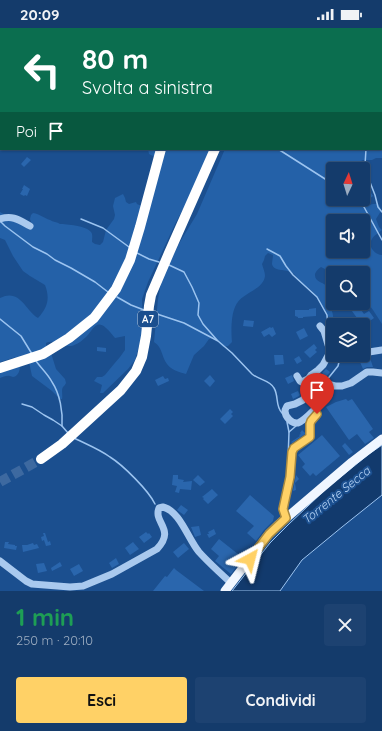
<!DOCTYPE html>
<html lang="it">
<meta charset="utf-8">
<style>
:root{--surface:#143b6b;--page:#1d4271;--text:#f1f3f6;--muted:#9dadc1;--line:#33557e;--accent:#ffd166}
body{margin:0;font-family:Quicksand,sans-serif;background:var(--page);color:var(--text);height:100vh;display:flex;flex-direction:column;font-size:15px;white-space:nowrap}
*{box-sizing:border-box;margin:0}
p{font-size:13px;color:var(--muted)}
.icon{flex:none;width:22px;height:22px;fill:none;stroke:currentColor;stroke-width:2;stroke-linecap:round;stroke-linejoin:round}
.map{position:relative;height:563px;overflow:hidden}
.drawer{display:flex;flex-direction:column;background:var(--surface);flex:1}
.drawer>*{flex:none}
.guide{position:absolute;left:0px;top:0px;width:382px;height:122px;box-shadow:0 1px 3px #0004,0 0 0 1px var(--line);background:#0b6e4f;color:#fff;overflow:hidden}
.needle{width:26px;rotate:4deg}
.buttons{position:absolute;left:326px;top:134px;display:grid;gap:8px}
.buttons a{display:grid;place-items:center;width:44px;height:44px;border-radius:4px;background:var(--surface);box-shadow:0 1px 3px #0004,0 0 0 1px var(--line);font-size:20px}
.pin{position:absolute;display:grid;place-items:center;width:34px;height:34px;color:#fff;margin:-41px -17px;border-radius:50% 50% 50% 0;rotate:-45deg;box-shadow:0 0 4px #0007}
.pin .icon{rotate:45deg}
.me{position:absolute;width:44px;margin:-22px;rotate:38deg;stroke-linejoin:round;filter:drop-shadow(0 0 3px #0008)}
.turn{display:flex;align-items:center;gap:14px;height:84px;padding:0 16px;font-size:18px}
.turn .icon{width:52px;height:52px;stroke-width:2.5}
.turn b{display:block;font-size:28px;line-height:34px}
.then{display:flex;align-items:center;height:38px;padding:0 16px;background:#0003;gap:8px;font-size:15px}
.round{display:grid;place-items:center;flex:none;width:42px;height:42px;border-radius:4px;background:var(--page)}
.headline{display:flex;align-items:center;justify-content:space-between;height:68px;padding:0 16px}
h1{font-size:24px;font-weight:700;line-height:30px;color:#1e9e55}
.button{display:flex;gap:8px;margin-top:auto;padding:8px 16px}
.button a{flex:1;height:46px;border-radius:4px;background:var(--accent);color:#111;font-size:16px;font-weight:700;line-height:46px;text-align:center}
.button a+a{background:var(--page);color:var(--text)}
.status{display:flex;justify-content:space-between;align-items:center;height:28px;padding:0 20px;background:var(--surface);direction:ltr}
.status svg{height:11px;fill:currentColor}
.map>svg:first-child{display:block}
</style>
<div class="status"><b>20:09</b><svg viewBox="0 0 49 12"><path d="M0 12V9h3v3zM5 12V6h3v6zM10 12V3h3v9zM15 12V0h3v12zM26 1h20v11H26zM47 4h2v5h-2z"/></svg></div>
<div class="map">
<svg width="382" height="563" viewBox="0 0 382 563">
<rect width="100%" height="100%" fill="#1b4f8f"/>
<g fill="#2461a8" fill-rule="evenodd">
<rect x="29" y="0" width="116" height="1"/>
<rect x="196" y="0" width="63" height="1"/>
<path d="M319,0h63v130h-6l-4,2h-9l-4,2 -5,7h-21v30h25l7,5 4,1 4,-1h5l2,3 1,4 -5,8 3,8 3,3c-3,3 -8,5 -10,9 -5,7 3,16 10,16v69l-9,-14 -10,-13v-24h-30l-12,-6c-3,2 -5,4 -6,7 -1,9 10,8 13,14l-2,13c5,7 8,12 7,20 -10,-8 -13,-20 -21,-30 -4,-4 -9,-6 -13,-10 -2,-2 -3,-5 -5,-7 -6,-6 -20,-1 -22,-10 0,-2 1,-7 1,-9l-5,-2 -3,3 -1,4 -2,4c1,4 3,8 3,12 -2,15 -24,16 -30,31 -4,9 -4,25 -3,35l-4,4 -5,1 -9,-9 -5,1 -5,7 -10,9 -8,19c-7,-2 -15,-4 -19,-10 -6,-8 -4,-16 -13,-22l4,-43 4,-22 18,-35 17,-28 28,-65h156v-120h-61zM333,193h30v30h-30z"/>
<path d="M148,121h64l-19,42 -17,31 -28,60 -6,17 1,30 -5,21 -3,10 -7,9 -25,24h-3l2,-8 -8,-4 3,-4h5l3,-2 9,-11 6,-7 5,-7v-14l-10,2c-3,-3 -5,-7 -9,-10 -10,-9 -13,2 -19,8 -4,4 -10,9 -16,10 -10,1 -14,-7 -25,-3v2l5,8 5,16 9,10 1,4c-1,2 -2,3 -3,4 -2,3 0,9 -1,12h-2l-8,-8 -20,-15 -3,-14 -5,-7 -4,1c0,5 2,20 -7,21 -1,0 -2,-1 -3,-1 -3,-1 -7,1 -10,2v-7l16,-14 -16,5v-64c20,-10 25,12 38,20 10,-11 12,-20 7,-33l-15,-9 -7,-5 -10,-15 -8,-16 -5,-2v-26l7,4 8,2 5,6 7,4 5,-3 -2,-6 1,-4 2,-2c7,1 11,5 17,7 3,2 7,2 10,4 6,0 27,2 31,8 2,2 1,7 1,10l3,2 5,1 3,-3 3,-12 8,-11 1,-4 -2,-9 2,-8 8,-4 2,4 1,4 3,2 7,-2 1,2 7,3 15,-48 -10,-5z"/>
</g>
<polygon fill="#123a6d" stroke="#9cc4f0" points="382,417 382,467 342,499 302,532 280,563 232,563 270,515 289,496 327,460 369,426"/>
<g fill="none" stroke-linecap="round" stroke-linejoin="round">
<g stroke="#9cc4f0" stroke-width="1.5">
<polyline points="73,0 73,1"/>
<polyline points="283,0 283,1"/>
<polyline points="371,0 371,1"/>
<polyline points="278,121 333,156"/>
<polyline points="366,121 365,137 366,144 375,167 378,179 382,184"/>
<polyline points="358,171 364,179 382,212"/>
<polyline points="81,191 103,200 129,219"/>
<polyline points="1,194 5,198 33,219 47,226 55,232 71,240 95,254 108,264"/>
<polyline points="267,221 280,228 286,238 293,247 317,269 327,287 328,299 333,311"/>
<polyline points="137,225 149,231 159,234"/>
<polyline points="169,237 184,244 192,259 199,275 198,287 203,296 217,312"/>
<polyline points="117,269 131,277 144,282"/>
<path d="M151,284l33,11 34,18 14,12 20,21c7,6 18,6 22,14 5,8 1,18 8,25"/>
<polyline points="0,291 21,308 32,326"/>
<path d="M36,333c5,7 12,13 16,21 8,12 11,30 10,44"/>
<polyline points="326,353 338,338 339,334 338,327"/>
<polyline points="22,376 32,379 44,387 53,392 62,398 68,405"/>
<path d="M316,382c6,-8 4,-15 7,-25"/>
<polyline points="287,394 289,404 288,432"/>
<polyline points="289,404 296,398"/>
<path d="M74,410c12,6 25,11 36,19 13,8 39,34 45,47"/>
</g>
</g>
<g fill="#2a66ad">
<polygon points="27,129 31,132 24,139 21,136"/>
<polygon points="24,157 30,161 27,168 25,167 24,168 20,166 23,161 22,161"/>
<polygon points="369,162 373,168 369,171 366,167 367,167 366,165"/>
<polygon points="353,276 354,277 355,277 356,279 358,278 364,286 369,283 374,290 364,297 361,293 360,294 349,279"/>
<polygon points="316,280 316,288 303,289 303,290 298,290 298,289 295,288 295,282 309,282 309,281"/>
<polygon points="244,292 254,293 253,299 243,298"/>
<polygon points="270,299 271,300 273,299 276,306 272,309 269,306 264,309 261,304"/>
<polygon points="304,300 308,308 300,312 296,304"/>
<polygon points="314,316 317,320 315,322 317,324 310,330 304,324"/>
<polygon points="97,319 106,320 106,324 97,323"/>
<polygon points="274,327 283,327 284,336 275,337"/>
<polygon points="299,328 302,333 297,336 294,331"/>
<polygon points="370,330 373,339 367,339 363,341 360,334"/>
<polygon points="326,341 330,344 326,349 322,345"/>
<polygon points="210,347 215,353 210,359 204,353"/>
<polygon points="292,347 294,353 288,356 285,350"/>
<polygon points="163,348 165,351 168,350 169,353 158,358 155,352"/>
<polygon points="298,363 300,367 299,368 293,371 291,366"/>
<polygon points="346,371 348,373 352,371 373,401 369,404 374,410 365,416 357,406 349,412 326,379 336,374"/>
<polygon points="230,381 233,384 231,386 233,388 225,396 220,391"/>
<polygon points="302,402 305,405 305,406 292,415 291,414 300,408 299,407 301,406 300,405"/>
<polygon points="322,407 340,428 316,448 313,445 310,448 302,439 305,436 298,427"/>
<polygon points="345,415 353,424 349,427 342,418"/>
<polygon points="173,447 178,447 178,451 184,452 183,454 192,453 191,462 180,461 179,465 175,464 177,458 172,457"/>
<polygon points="198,447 205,454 200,458 193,452"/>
<polygon points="296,447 299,451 295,455 296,462 293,463"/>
<polygon points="212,461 218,467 208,476 203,471 204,470 202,469"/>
<polygon points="250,467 274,488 273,493 264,502 256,513 247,505 254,498 236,483"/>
<polygon points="181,477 188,482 184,487 177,482"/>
<polygon points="199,498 201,507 195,509 191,499"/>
<polygon points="214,501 216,506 209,510 207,506 209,506 208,504"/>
<polygon points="146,504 148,506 149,505 152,509 144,515 139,509"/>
<polygon points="43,505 45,505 48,514 50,513 51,517 46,518 44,512 42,513 41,509 44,508"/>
<polygon points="219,511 243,530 231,546 215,533 219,528 211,521"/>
<polygon points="5,514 9,514 8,516 15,517 15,518 17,518 16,522 4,520"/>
<polygon points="133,514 139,521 130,527 125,520"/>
<polygon points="33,515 34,517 37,516 39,520 23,524 22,517 27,517"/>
<polygon points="184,515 189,521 178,530 173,524"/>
<polygon points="116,530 119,536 112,540 109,535"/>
<polygon points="60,534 62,538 52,543 51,540"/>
<polygon points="44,535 47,543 38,545 36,536"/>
<polygon points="79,536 83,543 74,548 70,541"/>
<polygon points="174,540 176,542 204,563 153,563 165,548 167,549"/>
</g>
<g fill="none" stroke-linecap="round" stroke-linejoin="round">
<polyline stroke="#3d69a0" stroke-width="10" stroke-dasharray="10 5" stroke-linecap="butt" points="0,454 41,431"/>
<g stroke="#a9c9ee" stroke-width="7">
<polyline points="2,1 4,0"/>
<polyline points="26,1 26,0"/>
<polyline points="0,115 1,113"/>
<path d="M0,191c13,-4 19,1 30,7"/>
<polyline points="363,319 363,322 369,324 382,322"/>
<polyline points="297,348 300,353 302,354 308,351 311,347 318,342 323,337 329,326 329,320 324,303 320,298"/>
<polyline points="320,354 335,358 342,358 351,355 367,344 373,344 382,345"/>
<path d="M286,490l-3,-9 7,-32 2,-25 2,-4 16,-11v-13l1,-3 6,-7 -1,-2 -3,-1c-4,4 -10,10 -15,12 -6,1 -13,-6 -13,-12 0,-2 1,-3 2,-5l8,-2 8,-4 3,-5v-4l3,-4 6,-14"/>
<path d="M0,533l26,20 6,3 38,3 13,-1 29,-12 45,-25c19,-20 -4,-26 2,-41l4,-1c17,4 25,32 36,45 10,11 21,21 32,31"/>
</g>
<polyline stroke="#f0f6ff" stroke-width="9" points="225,563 269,506 278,497 352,434 382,411"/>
<g stroke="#fff" stroke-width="10">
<polyline points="191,1 192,0"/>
<polyline points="269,1 269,0"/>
<polyline points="0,340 43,326 69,310 94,290 116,261 130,232 140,199 161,121"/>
<polyline points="41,431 62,416 121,362 136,343 142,329 146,308 149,278 151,267 169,225 215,121"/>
</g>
</g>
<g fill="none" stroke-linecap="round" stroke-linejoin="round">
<g stroke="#a68842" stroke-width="10">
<polyline id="route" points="250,531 269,506 286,490 283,481 290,449 292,424 294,420 310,409 310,396 311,393 317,386"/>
</g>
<use href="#route" stroke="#ffd166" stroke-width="7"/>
</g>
<g text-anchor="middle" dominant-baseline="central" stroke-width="4" stroke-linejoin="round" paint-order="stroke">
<rect fill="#1b4f8f" stroke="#bbcadd" stroke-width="1" x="138" y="283" width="20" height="16" rx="3"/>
<g font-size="10" font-weight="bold" fill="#fff">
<text x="148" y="291">A7</text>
</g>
<g font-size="12" font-style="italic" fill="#b5d3f5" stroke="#1b4f8f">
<text transform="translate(336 467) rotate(-39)">Torrente Secca</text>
</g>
</g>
</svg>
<div class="buttons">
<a><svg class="needle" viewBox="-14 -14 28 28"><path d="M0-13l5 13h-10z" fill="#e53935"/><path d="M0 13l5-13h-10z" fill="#9dadc1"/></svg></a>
<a><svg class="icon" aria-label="sound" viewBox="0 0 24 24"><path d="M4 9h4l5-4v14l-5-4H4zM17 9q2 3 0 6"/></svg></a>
<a><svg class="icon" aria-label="search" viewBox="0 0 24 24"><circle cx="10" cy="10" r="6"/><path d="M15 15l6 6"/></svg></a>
<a><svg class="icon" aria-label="layers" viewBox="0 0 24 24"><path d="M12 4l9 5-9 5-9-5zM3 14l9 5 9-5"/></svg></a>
</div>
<div class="pin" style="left:317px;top:386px;background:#d93025"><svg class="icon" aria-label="arrive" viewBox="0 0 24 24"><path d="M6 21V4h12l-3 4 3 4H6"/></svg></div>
<svg class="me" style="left:250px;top:531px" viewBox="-20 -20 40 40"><path d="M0-17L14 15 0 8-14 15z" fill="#ffd166" stroke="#fff" stroke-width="4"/></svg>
<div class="guide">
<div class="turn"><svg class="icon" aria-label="left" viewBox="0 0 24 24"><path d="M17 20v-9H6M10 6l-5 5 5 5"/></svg><div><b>80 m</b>Svolta a sinistra</div></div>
<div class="then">Poi<svg class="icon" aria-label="arrive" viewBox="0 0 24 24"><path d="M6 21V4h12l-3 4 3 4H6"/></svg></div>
</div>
</div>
<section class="drawer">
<div class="headline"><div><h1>1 min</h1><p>250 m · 20:10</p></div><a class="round"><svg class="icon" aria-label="close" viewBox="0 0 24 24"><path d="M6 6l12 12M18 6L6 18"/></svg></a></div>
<div class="button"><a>Esci</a><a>Condividi</a></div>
</section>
